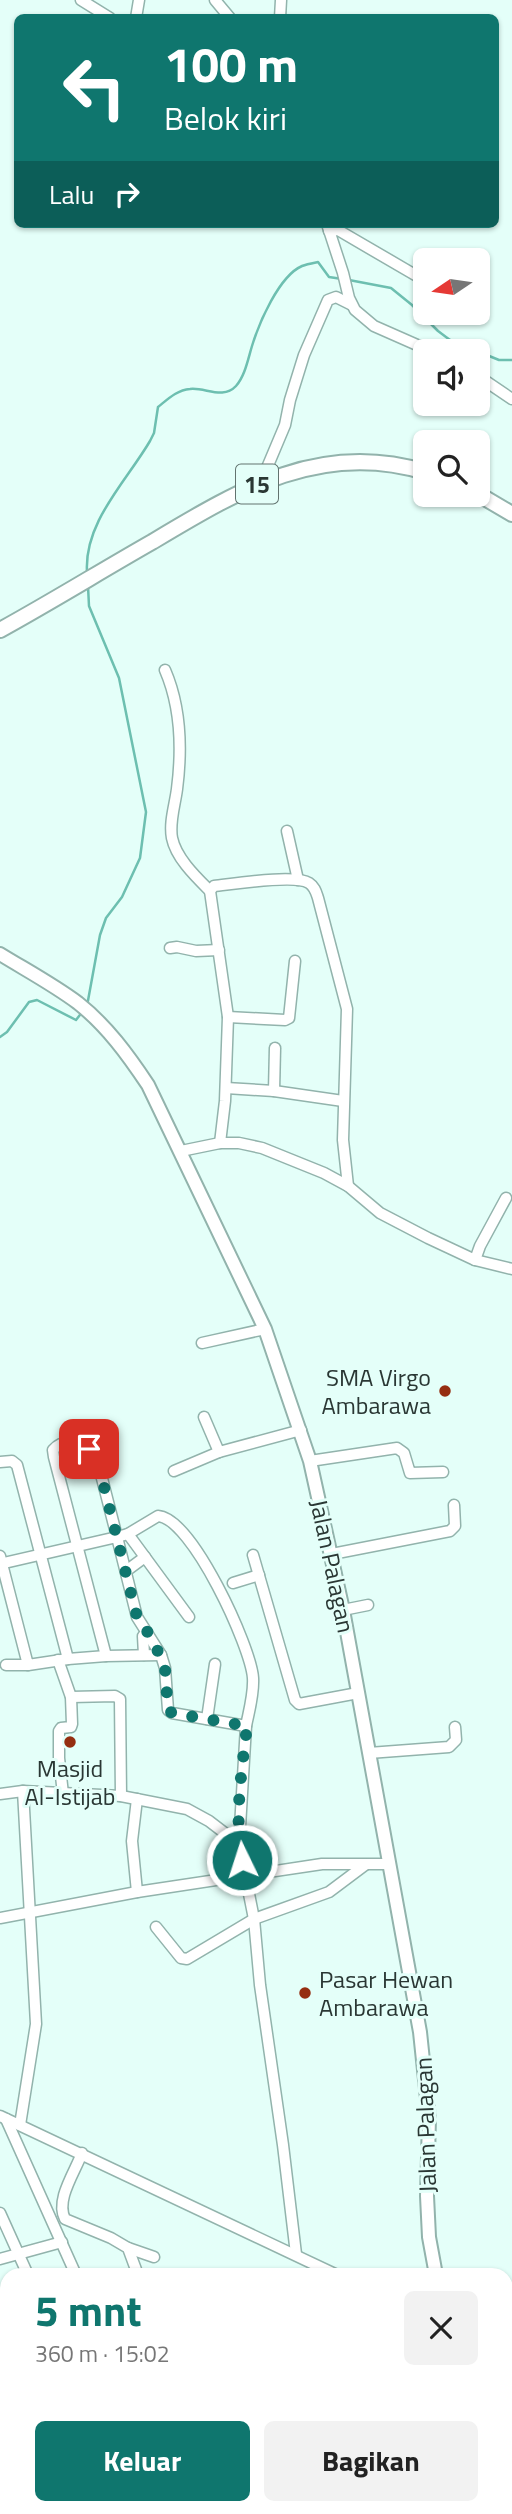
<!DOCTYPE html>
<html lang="id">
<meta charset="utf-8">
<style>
:root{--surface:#fff;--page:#f2f2f2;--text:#222;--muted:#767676;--accent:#0f766e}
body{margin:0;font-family:"Titillium Web",sans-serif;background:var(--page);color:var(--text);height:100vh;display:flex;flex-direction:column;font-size:26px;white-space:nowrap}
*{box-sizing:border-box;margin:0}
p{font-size:23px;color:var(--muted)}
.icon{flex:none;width:38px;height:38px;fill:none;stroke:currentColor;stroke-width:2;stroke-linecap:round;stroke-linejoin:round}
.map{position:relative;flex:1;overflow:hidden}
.drawer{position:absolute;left:0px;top:2268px;width:513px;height:247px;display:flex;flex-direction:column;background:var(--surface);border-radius:21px 21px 0 0;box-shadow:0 2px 5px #0004}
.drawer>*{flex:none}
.hud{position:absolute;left:14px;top:14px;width:485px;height:214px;border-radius:10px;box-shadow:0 2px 5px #0004;background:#0f766e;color:#fff;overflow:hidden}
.needle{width:46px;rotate:257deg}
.controls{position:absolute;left:413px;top:248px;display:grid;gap:14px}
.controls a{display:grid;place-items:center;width:77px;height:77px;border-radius:10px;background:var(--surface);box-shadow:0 2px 5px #0004;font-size:35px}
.pin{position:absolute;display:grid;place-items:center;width:60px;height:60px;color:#fff;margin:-30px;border-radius:14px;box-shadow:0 4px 10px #0006}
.me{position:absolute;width:77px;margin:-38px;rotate:356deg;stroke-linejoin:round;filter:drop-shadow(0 0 5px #0008)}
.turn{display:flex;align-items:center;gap:24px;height:147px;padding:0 35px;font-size:32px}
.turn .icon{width:91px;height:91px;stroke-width:2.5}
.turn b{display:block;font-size:49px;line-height:60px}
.then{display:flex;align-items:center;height:66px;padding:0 35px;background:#0003;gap:14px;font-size:26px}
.round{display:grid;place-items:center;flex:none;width:74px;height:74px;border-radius:10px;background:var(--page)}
.head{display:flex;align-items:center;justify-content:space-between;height:119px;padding:0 35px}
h1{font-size:42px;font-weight:700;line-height:52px;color:var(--accent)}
.button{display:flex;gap:14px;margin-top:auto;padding:14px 35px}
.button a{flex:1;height:80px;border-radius:10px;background:var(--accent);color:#fff;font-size:28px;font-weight:700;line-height:80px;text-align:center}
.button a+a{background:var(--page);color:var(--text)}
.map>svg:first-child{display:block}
</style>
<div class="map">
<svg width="512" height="2514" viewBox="0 0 512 2514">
<rect width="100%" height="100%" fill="#e4fff9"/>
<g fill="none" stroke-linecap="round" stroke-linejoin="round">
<g stroke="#6dbfb0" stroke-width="2.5">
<polyline points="349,280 391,288 412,305 438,331 450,340 499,360 512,360"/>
<path d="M87,572c-3,-50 39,-90 63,-131l4,-8 4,-26c10,-8 19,-17 32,-18 15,-2 33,11 46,-3 9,-10 12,-27 16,-40 7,-23 27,-70 50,-80 5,-2 11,-3 16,-4l11,15 13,2"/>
<polyline points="87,1006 100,935 106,918 122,897 140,858 146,812 119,678 89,606 88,586"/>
<polyline points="0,1037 7,1032 29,1002 37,1000 76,1020 83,1011"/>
<polyline points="500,2514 512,2502"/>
</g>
<g stroke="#92b3ac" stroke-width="13">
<g id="minor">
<polyline points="81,0 110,18"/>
<polyline points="215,0 230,18"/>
<polyline points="136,18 139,0"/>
<polyline points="280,18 281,0"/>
<polyline points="327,224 343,273 349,298 355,310 374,326 433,352"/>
<polyline points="329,231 338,230 422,279"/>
<polyline points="478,376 512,399"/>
<polyline points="261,482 285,425 290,400 304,355 328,300 336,297 352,305"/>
<path d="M165,670c16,37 17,80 12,119 -2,16 -8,33 -5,49 4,20 24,39 38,53"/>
<polyline points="287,831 298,880"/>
<polyline points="170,948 177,947 196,951 219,950"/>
<polyline points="228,1017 285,1020 289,1018 295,961"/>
<polyline points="226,1088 274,1091 343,1101"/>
<polyline points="274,1091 275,1048"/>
<path d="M220,1143l5,-42 3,-84 -18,-126 4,-5c19,-2 81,-12 95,-3 6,4 7,9 9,15l29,111 -4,131 5,46"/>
<polyline points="181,1151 220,1143 239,1143 262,1148 324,1173 348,1186 380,1213 428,1238 475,1260 512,1269"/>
<polyline points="475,1260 480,1246 506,1198"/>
<polyline points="202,1343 265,1329"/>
<polyline points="204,1417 219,1452"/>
<polyline points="310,1461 397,1448 404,1453 410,1473 443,1472"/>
<polyline points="0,1462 12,1461 17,1465 68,1659 106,1656"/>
<polyline points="174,1471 219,1452 301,1430"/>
<path d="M128,1534l30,-18c34,2 93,131 95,162 1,16 -4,33 -7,48"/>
<polyline points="332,1554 450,1531 455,1526 454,1505"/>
<polyline points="253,1555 295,1700 299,1704 358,1693"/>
<polyline points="0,1556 28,1665 68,1659"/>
<polyline points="0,1564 117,1537 137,1617 161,1655 165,1668 168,1710 172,1713 246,1726 239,1844 254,1919 260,1985 283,2145 296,2254"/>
<polyline points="126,1571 145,1557"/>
<polyline points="233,1583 259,1575"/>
<polyline points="343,1610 368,1605"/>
<polyline points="144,1655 143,1636 147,1632"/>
<path d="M161,1655l-55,1 -52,-199 -1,-7c12,-14 31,-7 43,5l21,82 11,-3 61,83"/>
<polyline points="58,1660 71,1697 72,1724 71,1727 61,1728 59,1731 59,1758 63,1794"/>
<polyline points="6,1665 28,1665"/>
<polyline points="71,1697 115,1696 120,1699 121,1796"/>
<polyline points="207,1719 215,1664"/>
<polyline points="369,1753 449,1747 456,1740 455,1727"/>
<polyline points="0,1794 23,1791"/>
<polyline points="137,1799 132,1841 137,1892"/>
<polyline points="0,1918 137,1892 322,1864 389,1864"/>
<polyline points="156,1927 181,1958 187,1959 254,1919 329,1892 365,1865"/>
<polyline points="0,2116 337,2275"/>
<polyline points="6,2119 76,2275"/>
<polyline points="20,2125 36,2024 23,1791 121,1796 187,1809 209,1821 239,1844"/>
<path d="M82,2153c-7,19 -27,47 -17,66l46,19 17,10 10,27"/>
<polyline points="0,2213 28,2275"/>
<polyline points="128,2248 154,2257"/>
<polyline points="0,2259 62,2242"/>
<polyline points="0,2318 7,2334"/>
<polyline points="506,2365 512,2363"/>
<polyline points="0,2423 7,2440"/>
<polyline points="0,2456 7,2457"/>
<polyline points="139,2508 155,2514"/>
<polyline points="76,2514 78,2508"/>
<polyline points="123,2514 125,2508"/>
<polyline points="166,2514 168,2508"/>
<polyline points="210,2514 213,2508"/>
</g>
</g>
<g stroke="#92b3ac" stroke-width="16">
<g id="major">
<path d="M0,954c26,16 54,31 78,49 29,23 50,52 70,82l117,244 45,132 33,149 77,422 9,86 -2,78 2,41 7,38"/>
<polyline points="506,2483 512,2490"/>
</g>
</g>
<g stroke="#92b3ac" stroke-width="18">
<g id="highway">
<polyline points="478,494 512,514"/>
<path d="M0,630c51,-28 101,-59 152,-88 87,-52 169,-102 273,-70"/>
</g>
</g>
<use href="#minor" stroke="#fff" stroke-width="10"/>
<use href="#major" stroke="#fff" stroke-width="12"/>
<use href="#highway" stroke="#fff" stroke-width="14"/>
</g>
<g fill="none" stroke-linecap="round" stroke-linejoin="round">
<path stroke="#0f766e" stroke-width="12" stroke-dasharray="0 21.6" d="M89,1449l7,6 41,162 16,23 12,28 3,42 4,3 75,13c-5,43 -13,91 -5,134"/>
</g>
<g fill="#952e11" stroke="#e4fff9" stroke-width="2.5">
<circle cx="445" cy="1391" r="7"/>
<circle cx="70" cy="1742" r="7"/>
<circle cx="305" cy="1993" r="7"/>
</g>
<g text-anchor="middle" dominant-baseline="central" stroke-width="6" stroke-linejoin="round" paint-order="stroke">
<rect fill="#e4fff9" stroke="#62736f" stroke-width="2" x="236" y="464.5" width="42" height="39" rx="5"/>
<g font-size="23" font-weight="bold" fill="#2a3734">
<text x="257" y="484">15</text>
</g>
<g font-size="24" fill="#2a3734" stroke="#e4fff9" text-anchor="end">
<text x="431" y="1377">SMA Virgo<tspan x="431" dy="28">Ambarawa</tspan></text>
<text x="70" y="1768" text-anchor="middle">Masjid<tspan x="70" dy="28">Al-Istijab</tspan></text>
<text x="319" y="1979" text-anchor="start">Pasar Hewan<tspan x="319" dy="28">Ambarawa</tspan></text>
</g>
<g font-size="24" fill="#2a3734" stroke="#e4fff9">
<text transform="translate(333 1566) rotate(78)">Jalan Palagan</text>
<text transform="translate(425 2125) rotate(-92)">Jalan Palagan</text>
</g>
</g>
</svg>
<div class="controls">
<a><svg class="needle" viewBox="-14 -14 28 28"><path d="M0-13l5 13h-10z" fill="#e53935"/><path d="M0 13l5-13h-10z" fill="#767676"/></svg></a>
<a><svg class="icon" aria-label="sound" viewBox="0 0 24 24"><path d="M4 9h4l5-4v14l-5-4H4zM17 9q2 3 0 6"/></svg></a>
<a><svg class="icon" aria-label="search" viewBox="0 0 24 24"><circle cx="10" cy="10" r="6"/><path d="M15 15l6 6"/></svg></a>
</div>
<div class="pin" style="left:89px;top:1449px;background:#d93025"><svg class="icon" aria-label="arrive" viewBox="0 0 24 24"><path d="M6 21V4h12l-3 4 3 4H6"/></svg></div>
<svg class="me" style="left:242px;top:1860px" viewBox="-20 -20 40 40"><circle r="17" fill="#0f766e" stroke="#fff" stroke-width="3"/><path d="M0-11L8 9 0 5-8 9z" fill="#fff"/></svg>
<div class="hud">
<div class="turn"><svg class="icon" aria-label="left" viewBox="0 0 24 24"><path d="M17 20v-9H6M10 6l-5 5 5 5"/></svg><div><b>100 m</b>Belok kiri</div></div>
<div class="then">Lalu<svg class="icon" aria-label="right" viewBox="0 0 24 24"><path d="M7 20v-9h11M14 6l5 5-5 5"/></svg></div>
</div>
<section class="drawer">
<div class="head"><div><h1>5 mnt</h1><p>360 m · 15:02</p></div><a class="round"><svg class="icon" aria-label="close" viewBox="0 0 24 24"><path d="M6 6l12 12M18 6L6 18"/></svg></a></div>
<div class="button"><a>Keluar</a><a>Bagikan</a></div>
</section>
</div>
